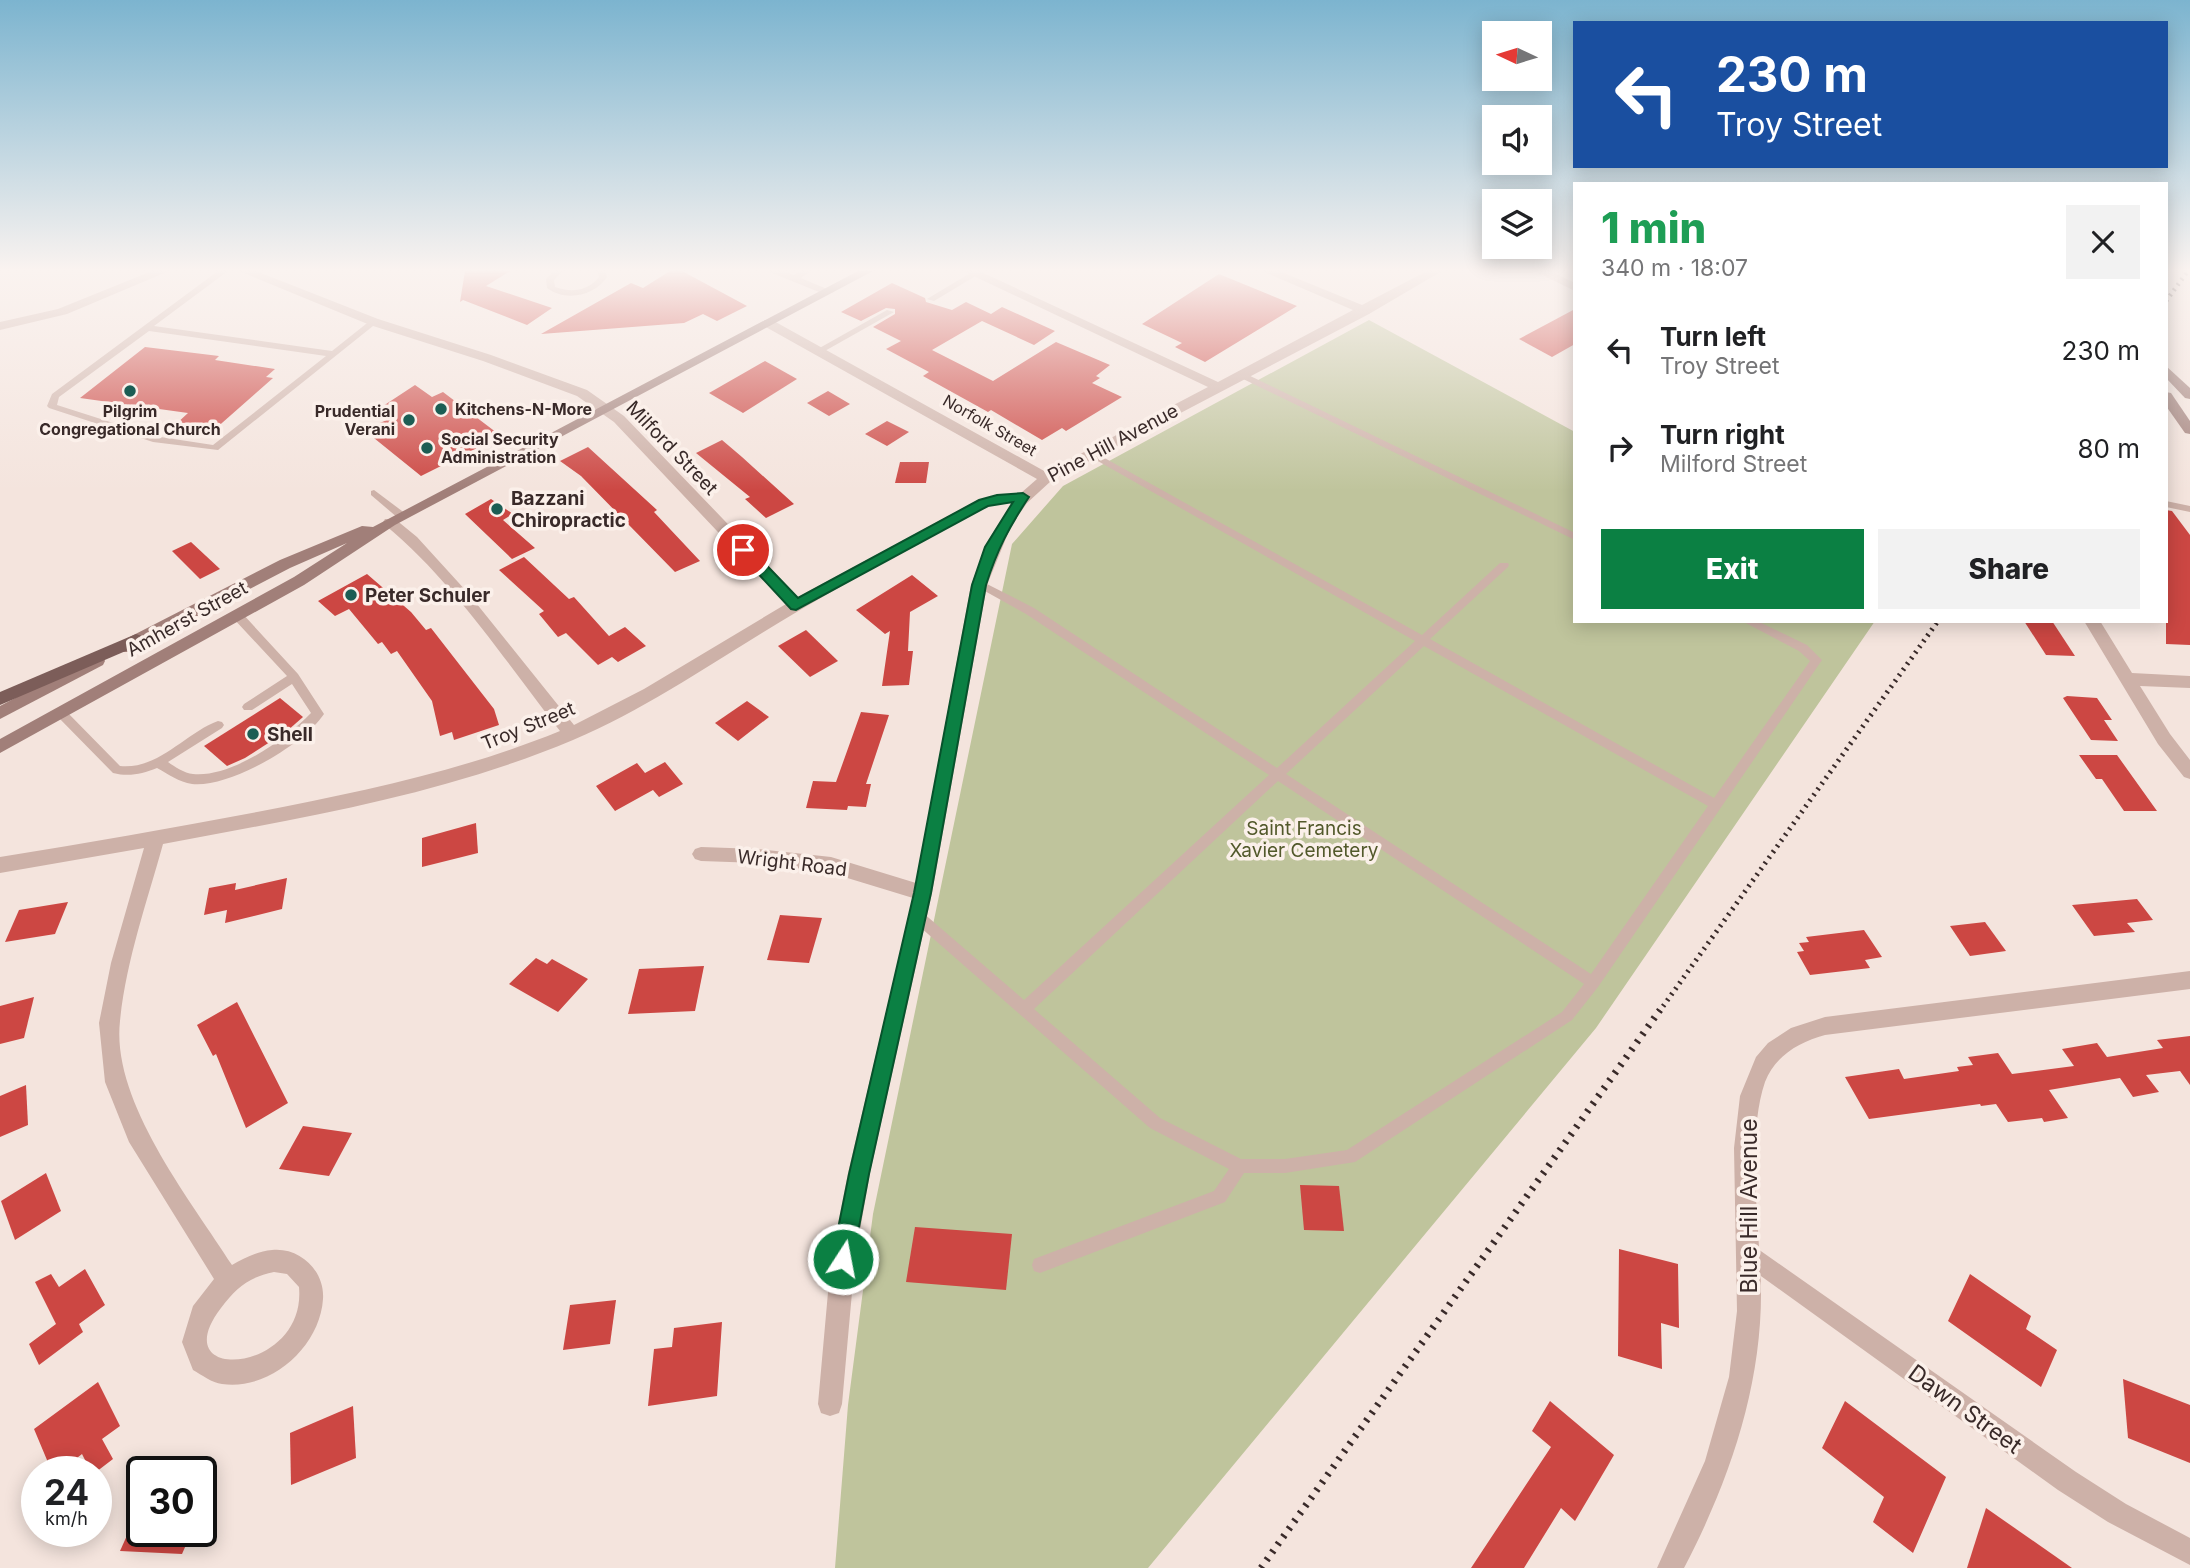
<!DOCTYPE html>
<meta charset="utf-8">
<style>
:root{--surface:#fff;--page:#f2f2f2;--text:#202124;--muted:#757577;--accent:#0b8043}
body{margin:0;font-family:Inter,sans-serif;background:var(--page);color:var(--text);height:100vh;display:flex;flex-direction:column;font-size:26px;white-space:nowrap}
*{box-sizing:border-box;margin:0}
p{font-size:23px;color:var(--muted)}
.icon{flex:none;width:38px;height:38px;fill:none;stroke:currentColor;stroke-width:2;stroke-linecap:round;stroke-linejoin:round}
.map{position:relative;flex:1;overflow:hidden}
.side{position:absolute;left:1573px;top:182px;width:595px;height:441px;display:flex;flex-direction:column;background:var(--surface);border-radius:0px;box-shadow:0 4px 18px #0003}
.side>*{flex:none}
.guide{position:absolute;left:1573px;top:21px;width:595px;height:147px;border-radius:0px;box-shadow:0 4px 18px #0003;background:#1a4fa0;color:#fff;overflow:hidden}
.needle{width:46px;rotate:274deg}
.buttons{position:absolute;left:1482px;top:21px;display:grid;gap:14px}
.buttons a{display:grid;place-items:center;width:70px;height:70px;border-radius:0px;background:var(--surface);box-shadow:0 4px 18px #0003;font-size:35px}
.speed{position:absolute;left:21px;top:1456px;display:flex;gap:14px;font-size:35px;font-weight:700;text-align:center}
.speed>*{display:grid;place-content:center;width:91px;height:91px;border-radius:50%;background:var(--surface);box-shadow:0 4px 18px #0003;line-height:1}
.speed small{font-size:18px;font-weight:400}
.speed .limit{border:4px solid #111;border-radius:10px;background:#fff;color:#111}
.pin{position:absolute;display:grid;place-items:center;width:60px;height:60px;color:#fff;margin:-30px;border:4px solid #fff;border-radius:50%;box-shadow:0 2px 7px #0007}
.me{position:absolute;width:77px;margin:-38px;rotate:11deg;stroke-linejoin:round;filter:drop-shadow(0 0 5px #0008)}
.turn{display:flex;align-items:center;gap:24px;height:147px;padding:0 28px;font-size:32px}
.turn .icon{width:91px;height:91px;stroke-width:2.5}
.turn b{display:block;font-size:49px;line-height:60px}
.round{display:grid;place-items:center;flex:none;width:74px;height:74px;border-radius:0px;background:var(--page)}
.headline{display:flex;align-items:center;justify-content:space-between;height:119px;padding:0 28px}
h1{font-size:42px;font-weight:800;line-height:52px;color:#1e9e55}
.primary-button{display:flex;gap:14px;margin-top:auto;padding:14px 28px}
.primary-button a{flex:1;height:80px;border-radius:0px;background:var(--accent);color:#fff;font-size:28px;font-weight:800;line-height:80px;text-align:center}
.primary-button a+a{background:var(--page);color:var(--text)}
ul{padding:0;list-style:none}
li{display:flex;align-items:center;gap:21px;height:98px;padding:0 28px}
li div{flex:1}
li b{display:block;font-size:26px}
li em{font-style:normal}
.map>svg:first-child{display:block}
</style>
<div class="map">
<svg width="2190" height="1568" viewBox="0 0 2190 1568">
<rect width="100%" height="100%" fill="#f4e4dd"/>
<polygon fill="#bfc49c" points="1369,320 1575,432 1575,621 1875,621 1596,1028 1148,1568 835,1568 848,1405 873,1214 1012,544 1063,486"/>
<g fill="#cc4743">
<polygon points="465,271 510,271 486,286 552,308 527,325 463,300 460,302"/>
<polygon points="670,271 682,271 747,306 717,321 703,314 684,323 541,334 631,283 643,288"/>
<polygon points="1219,274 1297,306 1205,362 1175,347 1182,343 1142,324"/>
<polygon points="892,283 925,298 926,302 952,310 966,302 991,314 1002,307 1055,331 1034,345 982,321 932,350 993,381 1056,342 1110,365 1096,376 1100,378 1092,383 1122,397 1066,431 1062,428 1042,440 991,410 988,412 923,376 929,372 886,349 901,341 873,327 895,314 895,309 886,308 861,321 841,312"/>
<polygon points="1575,309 1575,344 1552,357 1519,339"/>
<polygon points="145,347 219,356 215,360 275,369 266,377 273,378 214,430 175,425 188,413 80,398"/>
<polygon points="765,361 797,379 743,413 709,393"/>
<polygon points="415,385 432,397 443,392 501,436 421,476 364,430 389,419 377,410"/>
<polygon points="828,391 850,404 829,416 807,403"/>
<polygon points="887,421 909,432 887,446 865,434"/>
<polygon points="722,440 742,457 794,504 766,518 745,499 750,497 696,453"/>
<polygon points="588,447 657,510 654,512 700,561 675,572 581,476 560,461"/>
<polygon points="900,462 929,462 926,483 895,483"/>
<polygon points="491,499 513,514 503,520 535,548 512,559 465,514"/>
<polygon points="2166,510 2172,511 2190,535 2190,645 2166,644"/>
<polygon points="191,542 220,569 200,579 172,551"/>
<polygon points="524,557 569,599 574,597 609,636 625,627 646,646 618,662 612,657 598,665 566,633 558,637 539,614 544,611 499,570"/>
<polygon points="367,574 411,612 426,630 431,628 494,709 499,725 454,740 452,732 440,736 432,701 397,651 391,654 382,642 378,644 349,609 335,616 318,601"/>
<polygon points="912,575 938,596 910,612 908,651 913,651 909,685 882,686 890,631 885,634 856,610"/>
<polygon points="2024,621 2052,621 2075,656 2046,655"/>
<polygon points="806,630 838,661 810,677 778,646"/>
<polygon points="2067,696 2097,698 2112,720 2104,720 2118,741 2091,740 2063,698"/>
<polygon points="280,698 303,717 287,731 245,758 227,766 204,746"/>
<polygon points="747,701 769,717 738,741 715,723"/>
<polygon points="861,712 889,715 866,784 871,784 866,807 848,806 847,810 806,808 813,781 836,782"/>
<polygon points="2079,755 2117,755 2157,811 2124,811 2102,779 2096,779"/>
<polygon points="665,762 683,784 659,797 653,790 615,811 596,786 637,763 645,773"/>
<polygon points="476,823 478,853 422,867 422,838"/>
<polygon points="287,878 282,909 225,923 227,910 204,915 209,888 236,883 235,890"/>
<polygon points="2137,899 2153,920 2127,923 2135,932 2094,936 2072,905"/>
<polygon points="68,902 55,934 5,942 19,910"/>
<polygon points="780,915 822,918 809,963 767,960"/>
<polygon points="1985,922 2006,951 1970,956 1950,926"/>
<polygon points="1864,930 1882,957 1865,960 1870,968 1810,975 1797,952 1804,951 1799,943 1809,942 1806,937"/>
<polygon points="536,958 547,964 552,959 588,979 558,1012 509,984"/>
<polygon points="704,966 695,1011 628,1014 639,969"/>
<polygon points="34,997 24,1038 0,1044 0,1006"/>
<polygon points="237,1002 288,1103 246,1128 216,1054 213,1056 197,1025"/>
<polygon points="2190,1036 2190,1085 2180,1071 2146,1075 2159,1092 2133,1097 2120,1078 2049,1090 2068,1118 2044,1122 2042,1118 2008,1122 1996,1104 1981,1106 1980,1104 1869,1119 1845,1077 1899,1069 1904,1079 1959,1071 1957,1067 1973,1065 1968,1057 1998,1053 2012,1074 2074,1066 2062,1049 2097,1043 2107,1057 2163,1048 2157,1040"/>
<polygon points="26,1085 28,1125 0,1137 0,1096"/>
<polygon points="303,1126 352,1133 329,1176 279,1169"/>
<polygon points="46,1173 61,1211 15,1240 1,1201"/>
<polygon points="1300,1185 1339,1186 1344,1231 1304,1230"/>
<polygon points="915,1227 1012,1234 1006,1290 906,1282"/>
<polygon points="1619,1249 1678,1264 1679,1328 1661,1323 1662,1369 1618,1356"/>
<polygon points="85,1269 105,1305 79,1324 83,1332 39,1365 29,1344 56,1324 35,1282 51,1274 59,1287"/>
<polygon points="1970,1274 2031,1316 2026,1329 2057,1350 2041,1387 1948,1321"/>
<polygon points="616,1300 610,1344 563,1350 570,1305"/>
<polygon points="722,1322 717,1396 648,1406 654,1349 672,1347 674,1328"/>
<polygon points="2123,1379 2190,1405 2190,1463 2128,1438"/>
<polygon points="98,1382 120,1426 102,1439 113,1459 96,1472 91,1472 82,1454 59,1472 52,1472 34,1429"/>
<polygon points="1550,1401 1614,1455 1575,1521 1561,1508 1524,1568 1471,1568 1551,1447 1532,1431"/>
<polygon points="1845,1401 1946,1477 1913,1553 1873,1522 1884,1497 1822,1448"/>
<polygon points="353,1406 356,1458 291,1485 290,1433"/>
<polygon points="1986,1508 2072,1568 1967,1568"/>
<polygon points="129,1531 192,1531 182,1554 120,1551"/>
</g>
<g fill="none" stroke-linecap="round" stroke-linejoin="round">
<g fill="#cdb1a8" fill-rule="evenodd">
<path d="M218,271h10l-74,55 178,25 39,-31 7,2 -160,128 -65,-8 -104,-34 -2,-2 5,-12zM149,331l177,25 -113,89 -59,-9 -97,-31 2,-8z"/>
<path d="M554,271h9l-9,9 1,7c16,6 33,4 44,-10l-2,-6h8l2,6c-13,19 -41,25 -60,11l-1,-9z"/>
<polygon points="801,271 811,271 798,280 792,280 792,276"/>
<polygon points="972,272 979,274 934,301 927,299"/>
<polygon points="887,310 894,312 823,352 816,350"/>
<polygon points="1242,372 1575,533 1575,540 1239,377 1239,373"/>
<path d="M1092,451l330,184 78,-72h8l1,2 -1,2 -78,72 284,159 96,-137 -11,-10 -57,-30h15l50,24 15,15 -224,327 -26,33 -217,142 -70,11h-41l-19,29 -185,71 -6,-2 -2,-6 2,-6 180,-68 15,-22 -79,-41 -238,-208 -2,-4 2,-4 5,-2 5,2 102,88 245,-225 -243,-161 -52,-29 5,-4 4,1 51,26 243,160 138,-127 -326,-185 -2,-2zM1424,646l284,160 -117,168 -305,-200zM1278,781l306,203 -22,28 -215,138 -62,9h-44l-81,-41 -126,-109z"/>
<polygon points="374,490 406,514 406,518 398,518 371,495 371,491"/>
<polygon points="2166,501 2190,506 2190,512 2166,507"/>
<path d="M237,611l4,1 57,62 26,40c-21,31 -94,74 -132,70 -13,-2 -24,-10 -35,-16 -15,6 -28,9 -44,5l-56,-57 -2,-3 2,-3h8l55,56c39,4 65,-33 98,-45l4,1 2,3 -2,3 -54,34c7,5 16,11 25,12 38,4 93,-35 118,-61l-19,-29 -40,26h-8l-2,-3 2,-3 43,-28 -54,-58 -1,-3z"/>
</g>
<g fill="#cdb1a8" fill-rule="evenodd">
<polygon points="152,271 169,271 67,314 0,330 0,322 58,309"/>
<path d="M239,271h17l122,48 113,36 96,35 37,26 174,181 180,-97 19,-5 24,-2 16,-14 -273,-153v-6h8l274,152 162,-85 -245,-116h16l239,111 135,-72 -91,-39h17l83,34 65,-34h15l-73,43 -318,167 -24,22 -16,23 -24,59 -55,308 -62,280 -15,86 -13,145 -3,9 -9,3 -9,-3 -3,-9 13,-145 17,-86 65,-275 -82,-25 -73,-10 -57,-2 -6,-2 -3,-5 3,-5 6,-2 57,2 73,8 85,26 55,-298 18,-46 24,-37 -25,4c-70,38 -140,75 -208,116 -68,41 -134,87 -207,118 -131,55 -272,78 -410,104 -16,58 -37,117 -43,177 -9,80 70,178 112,244 12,-7 26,-14 40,-15 28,-3 53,21 51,49 -3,48 -53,92 -101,85 -10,-1 -20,-9 -29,-14l-11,-28 11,-36 21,-27 -85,-137 -24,-60 -6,-59 12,-60 33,-115 -144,25v-16c86,-14 172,-29 257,-45 103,-20 205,-41 303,-81 -55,-70 -106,-149 -175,-206l-2,-3 2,-3h10l22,18 51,56 106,132 70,-36 142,-85 -172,-182 -37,-26 -94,-35 -113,-36zM274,1272l13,2 12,13c8,87 -137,98 -78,21 15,-20 28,-31 53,-36z"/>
<polygon points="767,271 784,271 834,292 824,294"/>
<polygon points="1534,271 1550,271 1575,283 1575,291"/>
<polygon points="2084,621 2100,621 2132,673 2190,676 2190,688 2140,686 2170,734 2190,760 2190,779 2184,777 2158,744"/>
<polygon points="1748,1242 2076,1472 2126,1504 2190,1538 2190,1565 2108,1522 2058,1490 1740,1261 1737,1253 1740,1245"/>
</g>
<path fill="#cdb1a8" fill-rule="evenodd" d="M2190,971v18l-365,46c-26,7 -50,21 -60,47 -19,55 -5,147 -4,207 1,98 -32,193 -77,279h-27l48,-107 24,-84 8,-66 -3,-163 6,-52 16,-39 12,-14 23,-15 34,-11z"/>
<g fill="#a17f79" fill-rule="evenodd">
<polygon points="858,271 873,271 395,525 304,585 0,753 0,739 294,577 347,543 290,568 128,652 116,652 114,648 116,644 280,560 362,526 373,527"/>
<polygon points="2166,366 2190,388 2190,399 2185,398 2166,378"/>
<polygon points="2166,392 2171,393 2190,421 2190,434 2185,433 2166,406"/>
<polygon points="97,655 103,657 105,661 103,665 0,719 0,706"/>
</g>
<polygon fill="#7c5d59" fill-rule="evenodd" points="136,634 142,636 144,640 142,644 0,705 0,692"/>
<polyline stroke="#392a29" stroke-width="4.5" stroke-dasharray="2 4.5" stroke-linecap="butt" points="2166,301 2188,271"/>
<polyline stroke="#392a29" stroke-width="5" stroke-dasharray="2 5" stroke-linecap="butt" points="1659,1012 1938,621"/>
<polyline stroke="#392a29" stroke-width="7" stroke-dasharray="2.5 7" stroke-linecap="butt" points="1261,1568 1660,1010"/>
</g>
<linearGradient id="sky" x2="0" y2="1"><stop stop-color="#7cb4cf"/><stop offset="0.55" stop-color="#faf3f0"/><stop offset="1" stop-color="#faf3f0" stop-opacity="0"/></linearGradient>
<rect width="2190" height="491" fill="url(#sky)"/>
<path fill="#0b8043" stroke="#07532c" stroke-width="2" d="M1023,493l6,4c-20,30 -32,53 -43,88l-55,308 -62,281 -16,85 -3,7 -7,3 -7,-3 -4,-7 17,-85 65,-281 58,-308 13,-38 28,-45 -25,4 -192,104 -5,-1 -55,-59 2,-4h10l50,52 181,-98 18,-5z"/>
<g fill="#1c5d54" stroke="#fbf0ea" stroke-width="2.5">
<circle cx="130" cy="391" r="7"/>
<circle cx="441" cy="409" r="7"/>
<circle cx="409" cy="420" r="7"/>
<circle cx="427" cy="448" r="7"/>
<circle cx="497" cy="509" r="7"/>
<circle cx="351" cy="595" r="7"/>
<circle cx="253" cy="734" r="7"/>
</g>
<g text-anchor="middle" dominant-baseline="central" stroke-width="7" stroke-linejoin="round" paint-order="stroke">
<g font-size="16" font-weight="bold" fill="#392a29" stroke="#fbf0ea" text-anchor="start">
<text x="455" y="409">Kitchens-N-More</text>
<text x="130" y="411" text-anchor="middle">Pilgrim<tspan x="130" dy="18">Congregational Church</tspan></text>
<text x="395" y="411" text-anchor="end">Prudential<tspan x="395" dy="18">Verani</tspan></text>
<text x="441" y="439">Social Security<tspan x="441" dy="18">Administration</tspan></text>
</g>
<g font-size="16" fill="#392a29" stroke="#fbf0ea">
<text transform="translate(990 425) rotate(30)">Norfolk Street</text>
</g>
<g font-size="19" fill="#392a29" stroke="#fbf0ea">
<text transform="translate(1113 443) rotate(-28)">Pine Hill Avenue</text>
<text transform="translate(672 448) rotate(46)">Milford Street</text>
<text transform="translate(187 619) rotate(-29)">Amherst Street</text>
<text transform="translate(528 726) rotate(-22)">Troy Street</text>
<text transform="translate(792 863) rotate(7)">Wright Road</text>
</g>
<g font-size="19" font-weight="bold" fill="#392a29" stroke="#fbf0ea" text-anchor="start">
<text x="511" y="498">Bazzani<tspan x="511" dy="22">Chiropractic</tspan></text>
<text x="365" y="595">Peter Schuler</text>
<text x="267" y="734">Shell</text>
</g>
<g font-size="19" fill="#52592b" stroke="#fbf0ea">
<text x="1304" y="828">Saint Francis<tspan x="1304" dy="22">Xavier Cemetery</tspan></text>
</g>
<g font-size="23" fill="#392a29" stroke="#fbf0ea">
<text transform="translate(1749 1206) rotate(-90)">Blue Hill Avenue</text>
<text transform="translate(1965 1409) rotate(36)">Dawn Street</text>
</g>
</g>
</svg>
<div class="buttons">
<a><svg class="needle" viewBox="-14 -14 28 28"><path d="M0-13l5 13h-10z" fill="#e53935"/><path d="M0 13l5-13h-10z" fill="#757577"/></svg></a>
<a><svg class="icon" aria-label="sound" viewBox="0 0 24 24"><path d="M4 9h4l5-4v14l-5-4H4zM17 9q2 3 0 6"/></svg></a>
<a><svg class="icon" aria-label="layers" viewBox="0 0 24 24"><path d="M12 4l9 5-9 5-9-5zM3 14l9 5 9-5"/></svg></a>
</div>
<div class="speed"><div>24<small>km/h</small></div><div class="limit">30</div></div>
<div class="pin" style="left:743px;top:550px;background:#d93025"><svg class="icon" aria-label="arrive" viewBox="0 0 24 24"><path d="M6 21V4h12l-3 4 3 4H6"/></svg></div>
<svg class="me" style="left:843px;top:1259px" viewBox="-20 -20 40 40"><circle r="17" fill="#0b8043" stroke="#fff" stroke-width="3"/><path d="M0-11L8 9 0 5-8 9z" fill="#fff"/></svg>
<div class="guide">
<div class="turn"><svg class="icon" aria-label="left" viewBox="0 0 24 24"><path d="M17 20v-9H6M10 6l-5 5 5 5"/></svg><div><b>230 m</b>Troy Street</div></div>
</div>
<section class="side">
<div class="headline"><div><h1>1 min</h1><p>340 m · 18:07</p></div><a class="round"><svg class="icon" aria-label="close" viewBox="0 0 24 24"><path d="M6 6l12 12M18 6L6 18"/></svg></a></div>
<ul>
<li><svg class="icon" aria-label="left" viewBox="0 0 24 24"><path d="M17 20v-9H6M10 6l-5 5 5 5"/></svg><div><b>Turn left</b><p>Troy Street</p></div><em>230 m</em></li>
<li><svg class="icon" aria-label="right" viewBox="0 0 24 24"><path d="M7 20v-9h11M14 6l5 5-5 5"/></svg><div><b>Turn right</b><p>Milford Street</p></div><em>80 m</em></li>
</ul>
<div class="primary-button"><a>Exit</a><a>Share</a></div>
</section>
</div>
